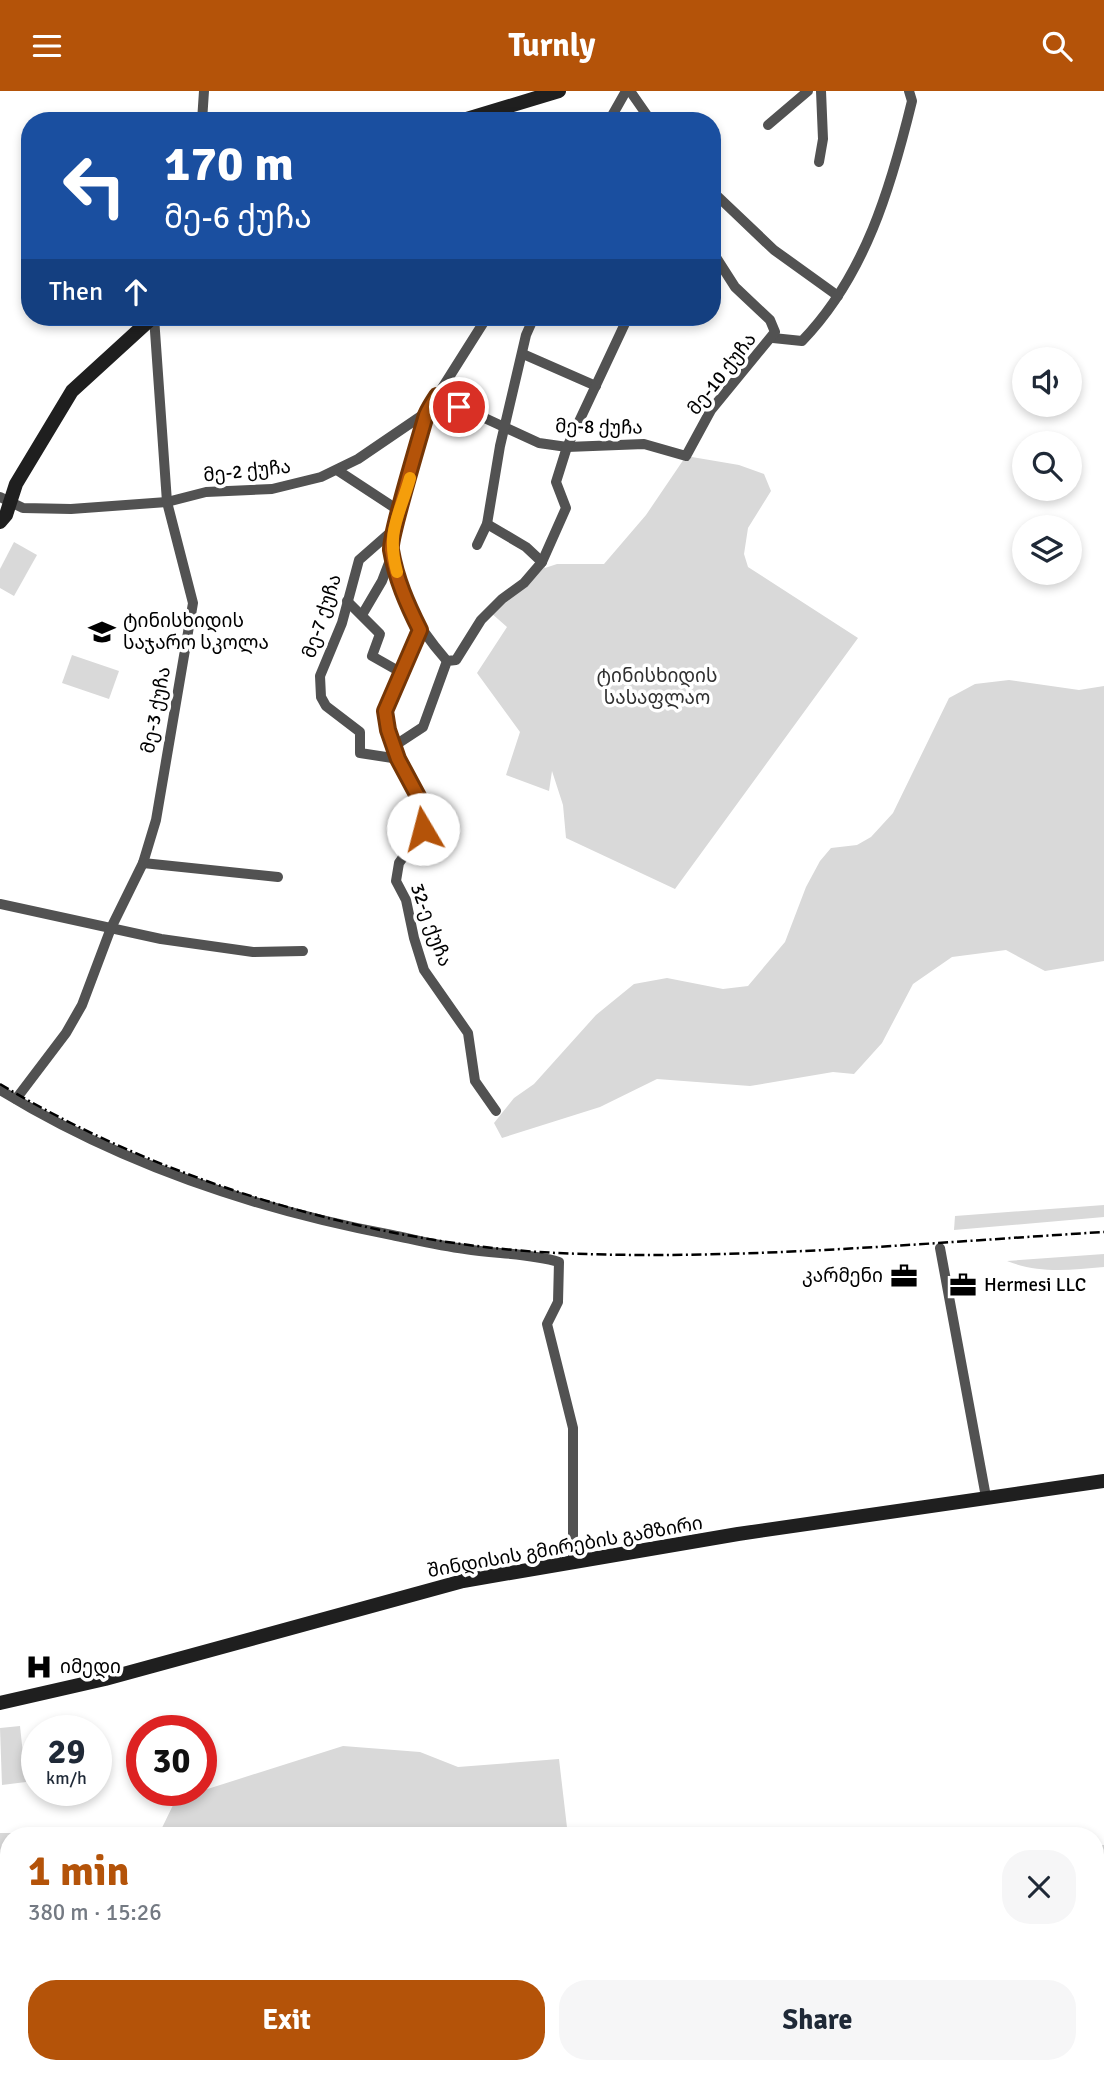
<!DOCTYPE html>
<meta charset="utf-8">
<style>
:root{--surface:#fff;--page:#f6f6f7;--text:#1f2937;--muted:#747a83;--accent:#b45309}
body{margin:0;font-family:Signika,"Noto Sans Georgian",sans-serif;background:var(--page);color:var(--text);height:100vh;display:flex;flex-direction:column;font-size:26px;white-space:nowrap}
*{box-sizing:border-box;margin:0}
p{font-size:23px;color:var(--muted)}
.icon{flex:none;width:38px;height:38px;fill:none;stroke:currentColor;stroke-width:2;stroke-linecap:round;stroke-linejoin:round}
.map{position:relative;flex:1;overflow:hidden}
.sheet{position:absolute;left:0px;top:1736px;width:1104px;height:247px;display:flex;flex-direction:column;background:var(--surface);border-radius:28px 28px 0 0;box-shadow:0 4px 10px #0003}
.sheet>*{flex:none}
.top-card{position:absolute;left:21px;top:21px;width:700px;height:214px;border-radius:28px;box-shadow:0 4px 10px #0003;background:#1a4fa0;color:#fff;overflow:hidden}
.controls{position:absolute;left:1012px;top:256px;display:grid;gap:14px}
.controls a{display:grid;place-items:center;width:70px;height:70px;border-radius:50%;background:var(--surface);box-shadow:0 4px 10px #0003;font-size:35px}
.speed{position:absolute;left:21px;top:1624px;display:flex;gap:14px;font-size:35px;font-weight:700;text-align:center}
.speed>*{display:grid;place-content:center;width:91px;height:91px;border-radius:50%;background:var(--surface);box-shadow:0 4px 10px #0003;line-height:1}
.speed small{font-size:18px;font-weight:400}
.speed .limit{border:10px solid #d22;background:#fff;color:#111}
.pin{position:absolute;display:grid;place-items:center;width:60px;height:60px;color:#fff;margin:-30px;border:4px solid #fff;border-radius:50%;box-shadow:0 2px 7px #0007}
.me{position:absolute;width:77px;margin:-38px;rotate:352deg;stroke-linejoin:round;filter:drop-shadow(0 0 5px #0008)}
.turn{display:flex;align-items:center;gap:24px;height:147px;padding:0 28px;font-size:32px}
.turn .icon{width:91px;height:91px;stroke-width:2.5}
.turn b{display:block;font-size:49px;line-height:60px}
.then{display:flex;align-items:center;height:66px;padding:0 28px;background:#0003;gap:14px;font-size:26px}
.round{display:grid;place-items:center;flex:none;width:74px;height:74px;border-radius:28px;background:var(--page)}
.head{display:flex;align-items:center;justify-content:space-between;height:119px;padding:0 28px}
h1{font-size:42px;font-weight:700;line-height:52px;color:var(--accent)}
.cta{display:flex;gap:14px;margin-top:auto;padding:14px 28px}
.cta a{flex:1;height:80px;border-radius:28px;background:var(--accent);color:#fff;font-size:28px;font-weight:700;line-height:80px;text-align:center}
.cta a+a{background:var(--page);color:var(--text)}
header{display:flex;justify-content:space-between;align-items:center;height:91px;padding:0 28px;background:var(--accent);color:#fff;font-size:32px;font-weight:700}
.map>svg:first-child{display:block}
</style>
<header><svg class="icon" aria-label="menu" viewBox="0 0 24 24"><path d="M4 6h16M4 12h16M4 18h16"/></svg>Turnly<svg class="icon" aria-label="search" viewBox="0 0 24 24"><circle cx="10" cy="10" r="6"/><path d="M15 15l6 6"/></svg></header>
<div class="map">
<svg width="1104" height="1982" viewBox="0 0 1104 1982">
<rect width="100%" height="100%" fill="#fff"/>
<g fill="#d9d9d9">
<polygon points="686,365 739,374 764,383 771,400 748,437 744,463 748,476 858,547 675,798 566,747 563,714 552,680 549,700 506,684 520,641 477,582 507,536 490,521 542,471 545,477 557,473 604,473 646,424"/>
<polygon points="14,451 37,464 14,505 0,497 0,478"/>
<polygon points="72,564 119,580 109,608 62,592"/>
<polygon points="1009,589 1079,599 1104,595 1104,870 1045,880 1006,859 952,866 913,893 882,952 854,983 833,981 750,995 657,988 600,1016 502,1047 494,1032 514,1007 534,993 596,924 634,893 667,887 723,898 748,895 785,851 806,796 820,770 831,757 857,754 871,746 893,722 949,607 975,593"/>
<polygon points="1104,1114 1104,1126 954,1139 955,1125"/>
<path d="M1104,1163v13c-34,3 -65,7 -97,-6z"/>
<polygon points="20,1635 26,1691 2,1694 0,1637"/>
<polygon points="343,1655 420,1661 458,1676 559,1668 568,1745 158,1745 176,1708"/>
<polygon points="0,1742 30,1742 31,1745 9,1745 9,1900 0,1904"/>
<polygon points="1096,1754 1104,1754 1104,1862 1096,1863"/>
<polygon points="642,1974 810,1974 808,1982 665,1982"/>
</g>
<g fill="#a0a0a0">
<polygon points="1096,1890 1104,1890 1104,1982 808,1982 810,1974 1096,1974"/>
<polygon points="9,1900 9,1974 642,1974 665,1982 0,1982 0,1904"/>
</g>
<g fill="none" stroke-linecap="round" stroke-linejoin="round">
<g stroke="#525252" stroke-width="10">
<polyline points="630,0 651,30"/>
<polyline points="202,30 204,0"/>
<polyline points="609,30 626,0"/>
<polyline points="768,34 808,0"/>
<polyline points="819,71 823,48 821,0"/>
<polyline points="712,100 774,159 838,205"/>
<path d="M773,247l29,3c63,-65 89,-154 110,-240l-3,-10"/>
<polyline points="523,263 596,295"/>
<polyline points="437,305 539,352 567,356 644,353 686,365 711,319 775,241 770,229 735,196 712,160"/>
<path d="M427,321c-8,33 -15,67 -26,99 -4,12 -12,23 -11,36 4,44 29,82 57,114"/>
<polyline points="337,379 401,421"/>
<polyline points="0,406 23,417 71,418 167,411 206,401 272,398 321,386 358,368 427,321 487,226"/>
<polyline points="487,433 526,456 542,471"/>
<polyline points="392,440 359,469 342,532 320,585 321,606 326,615 360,641 360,662 399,668"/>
<polyline points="477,454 487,433 500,355 526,244 534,226"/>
<polyline points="347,510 380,543 372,565 402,582"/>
<polyline points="362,524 382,490 392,464"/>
<polyline points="420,539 385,620 388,639 399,668 420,709 423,738 399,772 396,790 406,809 414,847 424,879 468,942 475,990 496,1020"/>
<polyline points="394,655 423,636 447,570 456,569 481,529 502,508 524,492 542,471 566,417 556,391 567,356 628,226"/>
<polyline points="143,772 278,786"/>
<polyline points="0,813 161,848 253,861 303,860"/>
<path d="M0,999c119,73 255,119 392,145 24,5 48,11 73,14 31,5 64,4 94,13l-1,40 -11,22 26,104v135"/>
<polyline points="16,1008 66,942 82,914 111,837 143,772 156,729 193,512 167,411 154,226"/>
<polyline points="940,1157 986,1406"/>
</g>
<g stroke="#1f1f1f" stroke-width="14">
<polyline points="460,30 559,0"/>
<polyline points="0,431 6,424 16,393 72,300 153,226"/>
<polyline points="0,1612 105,1588 463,1490 738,1443 1104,1390"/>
</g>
<path stroke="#000" stroke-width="2.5" stroke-dasharray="10 3.5 2 3.5" stroke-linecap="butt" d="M0,993c161,97 370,160 557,169 182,8 365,-10 547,-21"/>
</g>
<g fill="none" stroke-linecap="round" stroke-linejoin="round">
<g stroke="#753606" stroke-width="18">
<path id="route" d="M423,738l-3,-29 -22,-41 -10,-29 -3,-19 35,-81c-13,-26 -24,-51 -29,-80 -2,-11 30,-117 35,-135 3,-7 7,-13 11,-19l22,11"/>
</g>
<use href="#route" stroke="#b45309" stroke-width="12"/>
<path stroke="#f59e0b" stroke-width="12" d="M397,481c-11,-41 2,-55 13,-94"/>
</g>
<defs>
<g id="school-bare" transform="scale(2.1)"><path d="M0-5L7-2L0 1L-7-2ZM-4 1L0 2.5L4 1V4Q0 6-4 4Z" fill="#000" stroke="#fff" stroke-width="2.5" paint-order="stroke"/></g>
<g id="office-bare" transform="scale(2.1)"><path d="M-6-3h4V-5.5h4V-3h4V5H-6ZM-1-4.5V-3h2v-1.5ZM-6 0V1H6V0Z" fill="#000" stroke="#fff" stroke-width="2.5" paint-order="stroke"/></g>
<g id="hospital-bare" transform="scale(2.1)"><path d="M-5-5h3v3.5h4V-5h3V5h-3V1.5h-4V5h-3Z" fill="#000" stroke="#fff" stroke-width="2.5" paint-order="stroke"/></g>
</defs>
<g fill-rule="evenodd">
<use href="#school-bare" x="102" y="541"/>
<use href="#office-bare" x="904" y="1185"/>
<use href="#office-bare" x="963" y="1194"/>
<use href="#hospital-bare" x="39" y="1576"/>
</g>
<g text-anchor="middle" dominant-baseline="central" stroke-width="7" stroke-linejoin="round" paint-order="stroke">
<g font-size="19" fill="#000" stroke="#fff">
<text transform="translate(722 283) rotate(-52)">მე-10 ქუჩა</text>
<text transform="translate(599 336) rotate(1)">მე-8 ქუჩა</text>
<text transform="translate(247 380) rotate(-6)">მე-2 ქუჩა</text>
<text transform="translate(322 525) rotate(-72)">მე-7 ქუჩა</text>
<text transform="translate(156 619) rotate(-79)">მე-3 ქუჩა</text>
<text transform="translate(431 834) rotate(70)">32-ე ქუჩა</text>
<text transform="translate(565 1456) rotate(-10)">შინდისის გმირების გამზირი</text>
</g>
<g font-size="19" fill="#000" stroke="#fff" text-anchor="start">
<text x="123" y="530">ტინისხიდის<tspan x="123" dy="22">საჯარო სკოლა</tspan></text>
<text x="883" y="1185" text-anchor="end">კარმენი</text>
<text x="984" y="1194">Hermesi LLC</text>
<text x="60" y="1576">იმედი</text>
</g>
<g font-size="19" fill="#303030" stroke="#fff">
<text x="657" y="585">ტინისხიდის<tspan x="657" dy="22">სასაფლაო</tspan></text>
</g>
</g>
</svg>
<div class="controls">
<a><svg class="icon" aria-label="sound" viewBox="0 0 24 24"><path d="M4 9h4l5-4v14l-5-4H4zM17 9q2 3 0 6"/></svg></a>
<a><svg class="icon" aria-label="search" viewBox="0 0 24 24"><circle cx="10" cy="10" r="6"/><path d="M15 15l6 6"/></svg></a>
<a><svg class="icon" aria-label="layers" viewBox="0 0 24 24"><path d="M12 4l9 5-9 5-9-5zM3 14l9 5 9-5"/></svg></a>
</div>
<div class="speed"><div>29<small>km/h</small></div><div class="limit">30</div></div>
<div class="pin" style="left:459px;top:316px;background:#d93025"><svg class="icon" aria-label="arrive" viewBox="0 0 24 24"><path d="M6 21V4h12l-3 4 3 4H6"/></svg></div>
<svg class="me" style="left:423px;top:738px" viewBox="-20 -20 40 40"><circle r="19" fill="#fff"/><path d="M0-13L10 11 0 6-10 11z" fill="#b45309"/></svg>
<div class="top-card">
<div class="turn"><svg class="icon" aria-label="left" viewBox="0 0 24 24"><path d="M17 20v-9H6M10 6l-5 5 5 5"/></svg><div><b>170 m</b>მე-6 ქუჩა</div></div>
<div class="then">Then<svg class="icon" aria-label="ahead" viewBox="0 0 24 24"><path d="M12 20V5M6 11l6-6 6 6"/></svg></div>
</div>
<section class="sheet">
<div class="head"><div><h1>1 min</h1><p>380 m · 15:26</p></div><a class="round"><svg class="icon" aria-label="close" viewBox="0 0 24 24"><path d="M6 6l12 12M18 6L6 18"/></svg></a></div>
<div class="cta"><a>Exit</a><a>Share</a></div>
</section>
</div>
